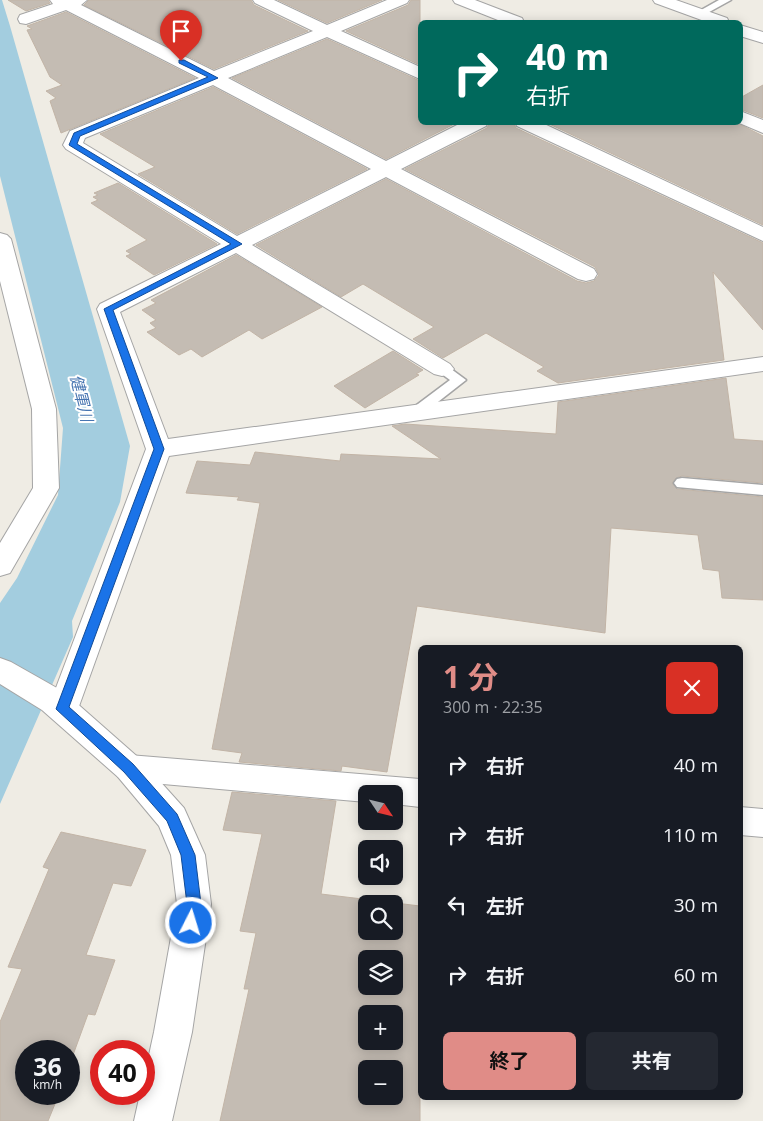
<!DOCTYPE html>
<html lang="ja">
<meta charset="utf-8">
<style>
:root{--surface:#171b24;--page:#242831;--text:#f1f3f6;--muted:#9ea1a6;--accent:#e08c87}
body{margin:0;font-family:"Open Sans","Noto Sans JP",sans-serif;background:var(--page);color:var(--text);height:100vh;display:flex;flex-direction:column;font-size:19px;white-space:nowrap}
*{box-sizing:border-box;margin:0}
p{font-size:16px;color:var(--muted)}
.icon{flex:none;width:28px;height:28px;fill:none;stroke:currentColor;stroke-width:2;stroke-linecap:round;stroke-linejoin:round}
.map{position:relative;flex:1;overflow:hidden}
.sheet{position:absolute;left:418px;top:645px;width:325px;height:455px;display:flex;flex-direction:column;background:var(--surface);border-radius:8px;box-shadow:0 2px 12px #0003}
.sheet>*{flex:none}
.top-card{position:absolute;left:418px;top:20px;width:325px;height:105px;border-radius:8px;box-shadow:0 2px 12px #0003;background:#00695c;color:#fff;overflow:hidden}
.needle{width:32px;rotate:125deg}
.tools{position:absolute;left:358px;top:785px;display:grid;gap:10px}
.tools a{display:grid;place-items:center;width:45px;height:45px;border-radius:8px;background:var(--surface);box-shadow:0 2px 12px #0003;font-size:25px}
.speed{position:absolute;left:15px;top:1040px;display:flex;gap:10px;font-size:25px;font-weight:700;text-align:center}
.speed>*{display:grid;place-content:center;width:65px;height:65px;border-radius:50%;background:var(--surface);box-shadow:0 2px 12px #0003;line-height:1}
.speed small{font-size:12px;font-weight:400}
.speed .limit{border:8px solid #d22;background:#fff;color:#111}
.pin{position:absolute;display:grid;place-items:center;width:42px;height:42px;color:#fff;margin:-51px -21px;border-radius:50% 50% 50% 0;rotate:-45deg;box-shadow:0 0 5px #0007}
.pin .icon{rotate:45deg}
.me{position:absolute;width:55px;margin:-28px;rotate:5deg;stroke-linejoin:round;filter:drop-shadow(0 0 4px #0008)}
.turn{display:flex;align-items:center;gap:18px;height:105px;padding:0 25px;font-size:22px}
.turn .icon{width:65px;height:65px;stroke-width:2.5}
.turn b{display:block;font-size:35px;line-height:42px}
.round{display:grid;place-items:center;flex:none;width:52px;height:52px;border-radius:8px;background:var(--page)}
.overview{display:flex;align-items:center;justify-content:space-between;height:85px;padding:0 25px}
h1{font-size:30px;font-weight:700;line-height:38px;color:var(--accent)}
.action{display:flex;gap:10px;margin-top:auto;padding:10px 25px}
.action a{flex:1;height:58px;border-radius:8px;background:var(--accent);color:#111;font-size:20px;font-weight:700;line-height:58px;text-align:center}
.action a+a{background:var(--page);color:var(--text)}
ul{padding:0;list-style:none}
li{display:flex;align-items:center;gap:15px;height:70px;padding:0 25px}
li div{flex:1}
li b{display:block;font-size:19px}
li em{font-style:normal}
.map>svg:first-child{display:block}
</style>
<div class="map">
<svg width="763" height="1121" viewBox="0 0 763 1121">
<rect width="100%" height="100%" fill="#efece4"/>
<polygon fill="#a3cddf" points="0,0 2,0 10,26 130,446 120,502 72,621 73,637 0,804 0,603 17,578 58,495 63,428 0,176"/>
<g fill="#c4bcb3" stroke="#c2b4a6" fill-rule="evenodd">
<polygon points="8,0 48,0 50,3 26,11"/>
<polygon points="89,0 251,0 254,5 308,31 214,69 84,5"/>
<polygon points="278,0 382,0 327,23"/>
<polygon points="411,0 420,0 420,65 346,31 408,5"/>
<polygon points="66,12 195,78 61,133 50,101 56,98 46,91 62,85 50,77 27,30 32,29 27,26"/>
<polygon points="327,39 420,81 420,122 458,122 386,159 232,78"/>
<polygon points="763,85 763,118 740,109 740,98"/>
<polygon points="213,87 367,169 237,234 138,174 155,167 100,134"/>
<polygon points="490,122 513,122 516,128 763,243 763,330 713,272 724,360 558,383 537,371 544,367 486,333 443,358 413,339 434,327 363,284 341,297 256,245 386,179 577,281 586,283 594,281 599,275 595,267 405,169 487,128"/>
<polygon points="545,122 735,122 763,136 763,225"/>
<polygon points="118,183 217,244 154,275 126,256 131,254 126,251 147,240 91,203 98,200 93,197 98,195 94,193"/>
<polygon points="236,255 322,307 262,339 249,330 202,357 191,349 179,355 147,332 156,328 150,323 156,320 142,310 156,303 151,300"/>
<polygon points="393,351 423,370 416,374 419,375 365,408 334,386"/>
<polygon points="726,378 734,439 763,441 763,483 682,476 676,478 672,483 677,489 763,497 763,600 722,598 719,571 703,569 698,535 611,528 605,633 417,606 387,772 342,766 341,771 239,762 242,753 212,749 260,503 237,500 239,497 186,493 197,461 250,465 255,452 340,461 341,454 441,459 392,426 405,424 556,434 558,402"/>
<path d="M232,792l104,9 -15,93 99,12v215h-200l29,-132h-5l12,-56 -16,-2 22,-97 -39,-4zM366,904h28v27h-28zM366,959h28v27h-28zM366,1014h28v27h-28zM366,1069h28v27h-28z"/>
<polygon points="61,832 146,850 131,886 113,883 86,955 115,960 95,1015 88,1014 69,1066 69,1051 26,1051 26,1094 59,1094 48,1121 0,1121 0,1022 22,969 8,967 49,869 43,867"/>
</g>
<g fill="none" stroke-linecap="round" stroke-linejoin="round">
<g stroke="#a5a5a5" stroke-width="3">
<g id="service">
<polygon points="719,0 731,0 702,16 699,17 694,14"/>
<polygon points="442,365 447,366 466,380 420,416 410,416 408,413 410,410 450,380 435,369 437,366"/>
<polygon points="682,478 763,485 763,495 677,487 674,483 677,479"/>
</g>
</g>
<g stroke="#a5a5a5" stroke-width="2">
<g id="minor">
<path d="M50,0h37l-6,5 133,66 99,-40 -58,-28 -2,-3h21l53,25 60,-25h22l-2,3 -66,28 79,36v12l-93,-42 -99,41 158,83 77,-39h25l-2,4 -85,43 193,100 3,5 -3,5 -8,2 -8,-2 -192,-102 -134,68 198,119 4,5 -4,5 -8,2 -8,-2 -198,-121 -116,59 48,127 595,-82v14l-594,85 -91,253 -4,9 -11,3 -11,-3 -4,-9 98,-260 -49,-140 3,-5 121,-60 -155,-95 -3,-4 7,-14 129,-53 -133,-68 -40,14 -6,-1 -2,-4 2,-4 33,-11zM213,85l158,84 -134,67 -154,-93 2,-5z"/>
<polygon points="453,0 475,0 522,18 524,22 503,22 455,3"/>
<polygon points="653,0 676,0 727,18 729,22 707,22 655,3"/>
<polygon points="740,25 763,32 763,43 740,36"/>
<polygon points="740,111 763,120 763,133 737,122 740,122"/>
<polygon points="515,122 540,122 763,227 763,241 517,126"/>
<polygon points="0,233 7,235 11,239 56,409 59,488 10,573 0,576 0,543 33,488 32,409 0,281"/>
<polygon points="129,755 420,779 420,807 394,804 394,794 366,794 366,802 129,781 118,777 113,768 118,759"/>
<polygon points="740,807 763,809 763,837 740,835"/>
</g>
</g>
<g stroke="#a5a5a5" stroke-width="2">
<polygon id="tertiary" points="0,658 11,662 64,692 140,759 184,808 205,855 211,904 192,1032 172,1121 134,1121 140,1094 144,1094 144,1078 154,1032 177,904 171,855 159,826 118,777 42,710 0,684"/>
</g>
<use href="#service" fill="#fff" fill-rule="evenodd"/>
<use href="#minor" fill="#fff" fill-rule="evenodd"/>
<use href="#tertiary" fill="#fff" fill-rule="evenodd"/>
</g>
<polygon fill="#1a73e8" stroke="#114b97" points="179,60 184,60 218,78 80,136 77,144 242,244 113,310 164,449 69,707 133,764 177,814 195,855 201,904 196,927 191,929 186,927 184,923 187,904 181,855 167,821 124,772 56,709 154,449 104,309 231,244 69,145 74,133 208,77 179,63"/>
<g text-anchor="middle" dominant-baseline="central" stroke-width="4" stroke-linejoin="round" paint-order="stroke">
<g font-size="16" font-style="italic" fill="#4775b1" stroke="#fff">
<text transform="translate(82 398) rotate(76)">健軍川</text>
</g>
</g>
</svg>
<div class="tools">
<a><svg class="needle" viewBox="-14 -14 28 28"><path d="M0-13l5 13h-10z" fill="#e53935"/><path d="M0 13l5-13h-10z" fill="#9ea1a6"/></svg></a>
<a><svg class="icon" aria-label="sound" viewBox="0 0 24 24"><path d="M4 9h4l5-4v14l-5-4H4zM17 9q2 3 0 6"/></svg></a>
<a><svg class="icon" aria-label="search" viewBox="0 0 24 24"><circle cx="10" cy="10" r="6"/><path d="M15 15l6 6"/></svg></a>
<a><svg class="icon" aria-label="layers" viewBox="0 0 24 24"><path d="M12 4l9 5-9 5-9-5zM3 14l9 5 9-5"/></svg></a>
<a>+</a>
<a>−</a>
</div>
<div class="speed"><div>36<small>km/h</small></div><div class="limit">40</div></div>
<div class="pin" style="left:181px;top:61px;background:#d93025"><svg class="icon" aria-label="arrive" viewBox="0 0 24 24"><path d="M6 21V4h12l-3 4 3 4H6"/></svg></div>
<svg class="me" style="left:191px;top:923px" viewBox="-20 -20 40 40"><circle r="17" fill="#1a73e8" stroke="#fff" stroke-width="3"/><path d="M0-11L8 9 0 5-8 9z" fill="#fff"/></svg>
<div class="top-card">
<div class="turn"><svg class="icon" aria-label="right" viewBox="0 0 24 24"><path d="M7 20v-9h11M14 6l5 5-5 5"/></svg><div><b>40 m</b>右折</div></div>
</div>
<section class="sheet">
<div class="overview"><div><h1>1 分</h1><p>300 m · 22:35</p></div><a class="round" style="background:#d93025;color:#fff"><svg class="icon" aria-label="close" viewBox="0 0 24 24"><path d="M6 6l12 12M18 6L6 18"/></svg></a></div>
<ul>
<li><svg class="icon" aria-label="right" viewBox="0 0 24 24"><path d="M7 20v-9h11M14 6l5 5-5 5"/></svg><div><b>右折</b></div><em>40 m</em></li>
<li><svg class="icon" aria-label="right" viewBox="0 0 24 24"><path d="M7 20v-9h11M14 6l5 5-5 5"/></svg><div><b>右折</b></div><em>110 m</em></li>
<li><svg class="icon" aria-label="left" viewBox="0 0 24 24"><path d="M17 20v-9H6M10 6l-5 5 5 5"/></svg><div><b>左折</b></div><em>30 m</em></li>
<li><svg class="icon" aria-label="right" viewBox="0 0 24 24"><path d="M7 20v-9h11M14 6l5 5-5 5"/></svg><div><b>右折</b></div><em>60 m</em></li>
</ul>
<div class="action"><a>終了</a><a>共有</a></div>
</section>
</div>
